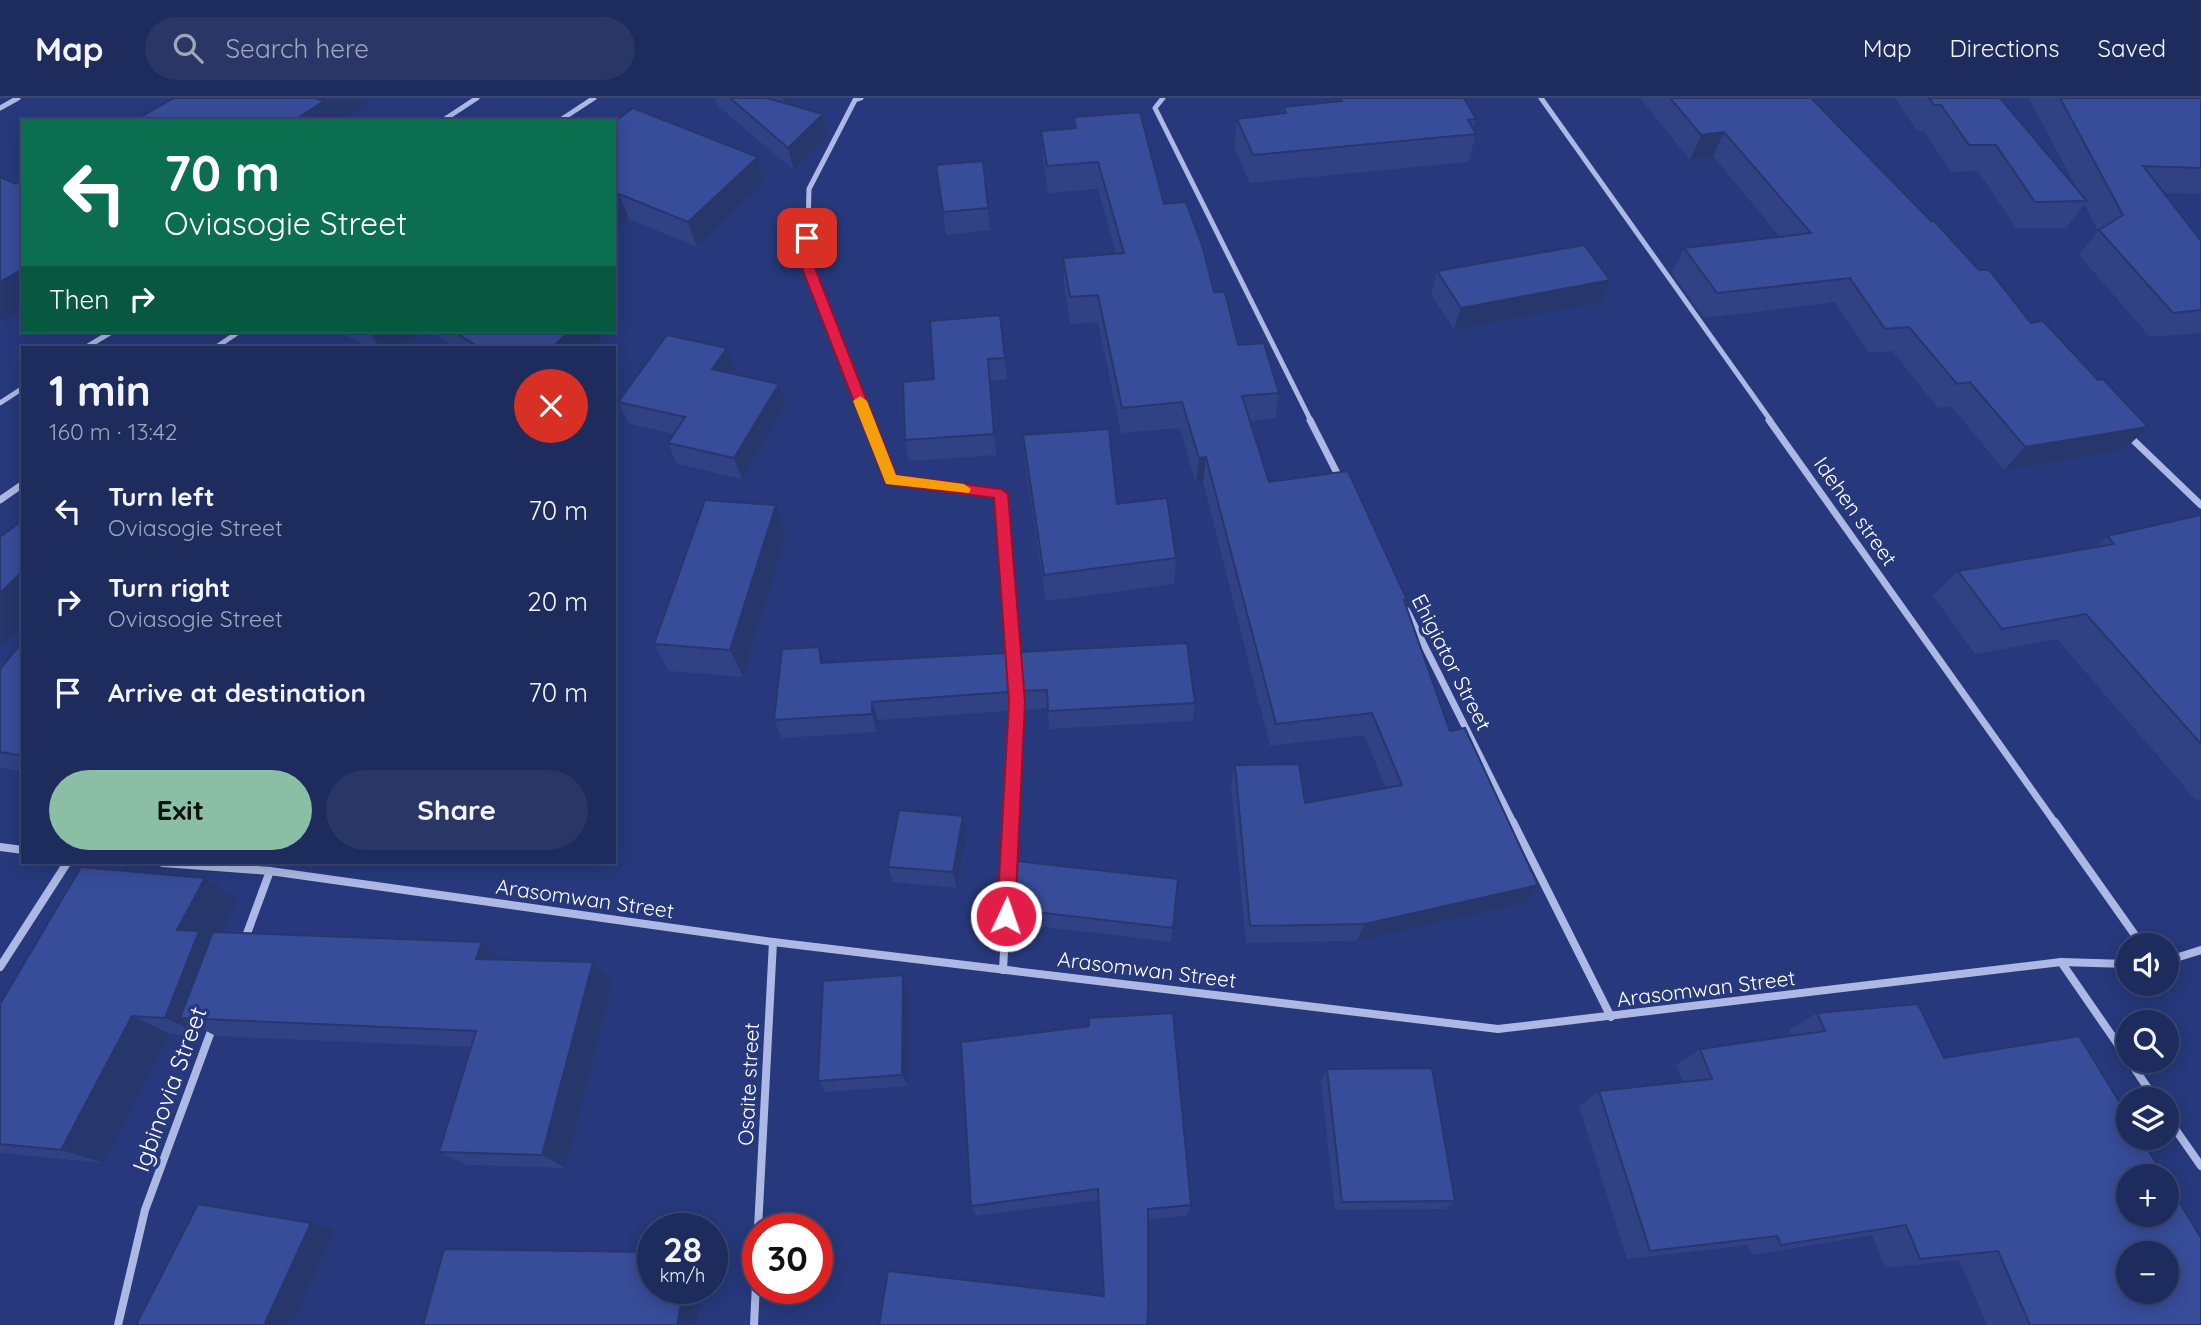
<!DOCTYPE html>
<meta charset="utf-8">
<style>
:root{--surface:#1d2b5d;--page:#2a3766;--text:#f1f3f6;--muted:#a0a7bc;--line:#3b4772;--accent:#8abfa5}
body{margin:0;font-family:Quicksand,sans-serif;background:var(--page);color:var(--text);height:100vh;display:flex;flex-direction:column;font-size:26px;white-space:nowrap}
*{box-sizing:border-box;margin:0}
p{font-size:23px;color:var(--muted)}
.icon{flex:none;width:38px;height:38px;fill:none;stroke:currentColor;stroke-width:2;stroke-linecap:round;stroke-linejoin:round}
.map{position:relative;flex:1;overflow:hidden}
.details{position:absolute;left:21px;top:248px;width:595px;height:518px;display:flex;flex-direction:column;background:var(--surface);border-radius:0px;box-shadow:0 4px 18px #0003,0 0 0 2px var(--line)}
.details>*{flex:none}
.hud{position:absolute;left:21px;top:21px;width:595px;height:214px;border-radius:0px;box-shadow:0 4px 18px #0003,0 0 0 2px var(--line);background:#0b6e4f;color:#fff;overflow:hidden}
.tools{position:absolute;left:2116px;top:835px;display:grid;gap:14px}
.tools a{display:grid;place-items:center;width:63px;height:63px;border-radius:50%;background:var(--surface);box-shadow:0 4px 18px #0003,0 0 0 2px var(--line);font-size:35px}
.speed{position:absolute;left:637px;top:1115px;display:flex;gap:14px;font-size:35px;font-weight:700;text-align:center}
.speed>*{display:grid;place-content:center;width:91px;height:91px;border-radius:50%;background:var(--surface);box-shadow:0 4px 18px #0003,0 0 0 2px var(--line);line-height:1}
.speed small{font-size:18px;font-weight:400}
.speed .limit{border:10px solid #d22;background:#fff;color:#111}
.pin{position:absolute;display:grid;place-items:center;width:60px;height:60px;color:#fff;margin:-30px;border-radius:14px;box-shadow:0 4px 10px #0006}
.me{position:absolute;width:77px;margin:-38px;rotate:3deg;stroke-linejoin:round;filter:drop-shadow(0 0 5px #0008)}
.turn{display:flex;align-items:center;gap:24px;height:147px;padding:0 28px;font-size:32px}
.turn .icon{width:91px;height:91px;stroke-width:2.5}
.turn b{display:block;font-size:49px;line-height:60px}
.then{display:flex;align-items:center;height:66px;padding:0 28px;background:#0003;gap:14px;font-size:26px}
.round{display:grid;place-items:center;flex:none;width:74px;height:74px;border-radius:37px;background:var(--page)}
.head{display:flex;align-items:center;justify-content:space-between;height:119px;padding:0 28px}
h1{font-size:42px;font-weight:800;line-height:52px}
.cta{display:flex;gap:14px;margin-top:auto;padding:14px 28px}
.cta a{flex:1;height:80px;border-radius:42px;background:var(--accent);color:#111;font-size:28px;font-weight:800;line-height:80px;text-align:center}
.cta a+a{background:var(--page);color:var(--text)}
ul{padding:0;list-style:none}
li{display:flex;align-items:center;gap:21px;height:91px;padding:0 28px}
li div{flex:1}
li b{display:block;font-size:26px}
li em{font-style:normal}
header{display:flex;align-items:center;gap:42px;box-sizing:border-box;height:98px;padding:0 35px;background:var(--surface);border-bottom:2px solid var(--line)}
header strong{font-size:33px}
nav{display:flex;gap:38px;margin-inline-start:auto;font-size:24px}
.search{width:490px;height:63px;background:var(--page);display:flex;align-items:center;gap:18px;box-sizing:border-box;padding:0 24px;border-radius:38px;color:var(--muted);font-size:26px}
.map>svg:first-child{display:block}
</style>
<header>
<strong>Map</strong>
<div class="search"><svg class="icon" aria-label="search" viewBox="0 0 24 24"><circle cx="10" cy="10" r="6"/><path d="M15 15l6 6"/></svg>Search here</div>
<nav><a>Map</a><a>Directions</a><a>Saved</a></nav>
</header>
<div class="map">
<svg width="2201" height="1227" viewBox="0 0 2201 1227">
<rect width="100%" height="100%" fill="#27397c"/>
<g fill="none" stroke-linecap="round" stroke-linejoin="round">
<g stroke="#adb9e4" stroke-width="5">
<polyline points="861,0 855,2 809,91 807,165 868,323"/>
<polyline points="1163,0 1155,10 1311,323"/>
<polyline points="1541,0 1771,323"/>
<polyline points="0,10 18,0"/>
<polyline points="442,23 477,0"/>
<polyline points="559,23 594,0"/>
<polyline points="85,250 113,233"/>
<polyline points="215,250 240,233"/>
<polyline points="0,305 23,290"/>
</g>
<g stroke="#adb9e4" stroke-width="7">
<polyline points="868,322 891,382 1001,396 1017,604 1011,726"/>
<polyline points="1310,322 1340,381"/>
<polyline points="1769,322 2056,726"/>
<polyline points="2128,337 2201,407"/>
<polyline points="0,402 23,386"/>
<polyline points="1407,513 1514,726"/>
</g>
<g stroke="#adb9e4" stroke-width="8">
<polyline points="1513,724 1611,919"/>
<polyline points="2055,724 2142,847"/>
<polyline points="0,749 23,752"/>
<polyline points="163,765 270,773 773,844 1498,931 2061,864 2128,866"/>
<polyline points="245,841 270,773"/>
<polyline points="2166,863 2201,852"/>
<polyline points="2061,864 2128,961"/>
<polyline points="0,869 67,765"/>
<polyline points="1003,872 1011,724"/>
<polyline points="2129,962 2155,1001"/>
<polyline points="2166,1018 2201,1068"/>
<polyline points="758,1130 773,844"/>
<polyline points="118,1227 145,1112 213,928"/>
<polyline points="754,1227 758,1144"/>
</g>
</g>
<g fill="#304284">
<polygon points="716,0 792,0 786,5 823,16 828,38 794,73 717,7"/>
<polygon points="1339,0 1464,0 1476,21 1473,31 1476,36 1468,64 1250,85 1234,49 1237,21 1282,15 1283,9 1339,3"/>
<polygon points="1640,0 1811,0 2124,352 2004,372 1951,308 1938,310 1892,253 1869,255 1834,204 1704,220 1672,175 1684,150 1780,139 1713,58 1690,62"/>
<polygon points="1895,0 2000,0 2077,91 2029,0 2201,0 2201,96 2164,95 2201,143 2201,235 2150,239 2079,157 2098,133 2084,106 2066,130 2016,130 1978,73 1951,74 1924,33 1917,33"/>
<polygon points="1074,19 1164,106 1214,194 1238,247 1279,295 1275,320 1250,323 1269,384 1407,502 1405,505 1450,633 1524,805 1357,843 1246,845 1231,688 1235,667 1305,705 1386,690 1364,637 1270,648 1203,384 1196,386 1180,330 1121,335 1098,224 1070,226 1064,186 1063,160 1116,156 1098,91 1048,95 1043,60 1041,33 1074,30"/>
<polygon points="614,24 758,59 764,85 697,149 629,121 614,133"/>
<polygon points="983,63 990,132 946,137 936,67"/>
<polygon points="1437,173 1601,204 1454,232 1431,196"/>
<polygon points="1000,217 1007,281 990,283 996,357 909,363 905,342 934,281"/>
<polygon points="344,233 423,233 399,250 370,250 347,238"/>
<polygon points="430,233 608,233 590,250 456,250"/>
<polygon points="734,272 732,275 786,307 742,381 677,366 668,345 674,336 628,325 618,304"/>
<polygon points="1023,337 1117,406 1176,460 1174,486 1046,503 1025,365"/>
<polygon points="2201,417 2201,701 2196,702 2057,541 1975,556 1933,498 1958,473 2096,449 2107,438"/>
<polygon points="786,437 743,579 669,573 654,546"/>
<polygon points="23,543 23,673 0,670 0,571"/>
<polygon points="1019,554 1195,605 1193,623 1049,631 1048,610 1023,612"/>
<polygon points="825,565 1009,574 1010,613 878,622 877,634 782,640 774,622"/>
<polygon points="967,735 957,790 893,784 888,769"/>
<polygon points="205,780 238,802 222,834 482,844 502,861 593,864 613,884 566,1070 467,1067 439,1054 471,949 216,938 204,932 202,937 170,936 104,1065 0,1055 0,906"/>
<polygon points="1010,811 1173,830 1171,844 1012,825"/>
<polygon points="903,877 908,891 908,988 826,994 818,983"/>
<polygon points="1817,915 1944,960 2201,1227 1987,1227 1959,1162 1885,1170 1872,1137 1752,1157 1748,1147 1627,1161 1579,1008 1599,993 1683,984 1676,967 1700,951 1792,938 1789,932"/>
<polygon points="961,944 1191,1107 1187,1118 1148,1121 1103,1198 1098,1102 976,1118 971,1108"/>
<polygon points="1327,971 1455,1103 1444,1111 1335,1112 1321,983"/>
</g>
<g fill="#27366b">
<polygon points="319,0 373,0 338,23 293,23"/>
<polygon points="783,0 792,0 785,6"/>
<polygon points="823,16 828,38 794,73 788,50"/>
<polygon points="1724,34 1713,58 1690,62 1701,37"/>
<polygon points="758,59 764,85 697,149 688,124"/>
<polygon points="619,96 629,121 614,133 614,100"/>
<polygon points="23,171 23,210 0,223 0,184"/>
<polygon points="1610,182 1601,204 1454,232 1461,210"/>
<polygon points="373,233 423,233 399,250 380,250 370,235"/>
<polygon points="570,233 608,233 590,250 551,250"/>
<polygon points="727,250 734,272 720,293 712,271"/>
<polygon points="779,286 786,307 742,381 734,360"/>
<polygon points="2148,329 2124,352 2004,372 2025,349"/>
<polygon points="1206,359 1203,384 1196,386 1199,360"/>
<polygon points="776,407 786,437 743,579 730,552"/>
<polygon points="23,473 23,527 0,549 0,495"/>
<polygon points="819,549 826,568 821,565"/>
<polygon points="1006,555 1009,574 1010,613 1008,594"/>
<polygon points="872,604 878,622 877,634 872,616"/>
<polygon points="963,718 967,735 957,790 953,774"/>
<polygon points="205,780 238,802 180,920 204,932 202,937 165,920 177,832"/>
<polygon points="1538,787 1524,805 1357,843 1365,826"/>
<polygon points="482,844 505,864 476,861"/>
<polygon points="593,864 613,884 566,1070 542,1057"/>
<polygon points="903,877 908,891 908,988 902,977"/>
<polygon points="132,918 170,936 104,1065 61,1052"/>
<polygon points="311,1125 335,1132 292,1227 264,1227"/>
<polygon points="684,1190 702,1190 696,1227 677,1227"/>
</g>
<g fill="#384d99" stroke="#27366b" stroke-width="2" fill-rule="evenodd">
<polygon points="174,0 319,0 318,1 324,3 293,23 135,22"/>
<polygon points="730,0 767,0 823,16 788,50"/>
<polygon points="1340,0 1464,0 1476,21 1468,22 1476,36 1253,57 1237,21 1286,15 1283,9 1342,3"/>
<polygon points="1670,0 1811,0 1931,123 1934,123 1979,172 1989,172 2031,225 2043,223 2098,282 2103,281 2148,329 2025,349 1970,284 1957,286 1909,229 1885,231 1850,180 1717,195 1684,150 1811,135 1724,34 1701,37"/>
<polygon points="1929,0 2000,0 2087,103 2035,104 1996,47 1969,47 1941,7 1934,7"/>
<polygon points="2060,0 2201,0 2201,70 2143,68 2201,143 2201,212 2173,215 2099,132 2123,117"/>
<polygon points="633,10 758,59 688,124 619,96 614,100 614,24"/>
<polygon points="1140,14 1164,106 1186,104 1203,150 1214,194 1225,194 1238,247 1264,245 1279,295 1242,298 1269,384 1348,373 1407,502 1404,502 1450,633 1465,630 1538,787 1365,826 1250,828 1235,667 1299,666 1305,705 1402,687 1372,615 1276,626 1206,359 1199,360 1182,304 1122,310 1098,197 1070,199 1063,160 1124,155 1098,64 1047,68 1041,33 1076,30 1074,19"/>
<polygon points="983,63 988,110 943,114 936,67"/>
<polygon points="0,79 16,86 23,82 23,171 0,184"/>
<polygon points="1584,147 1610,182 1461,210 1437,173"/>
<polygon points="1000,217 1005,260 988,261 994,336 905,342 903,284 934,281 930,223"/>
<polygon points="453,233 570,233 551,250 480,250"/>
<polygon points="667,237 727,250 712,271 779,286 734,360 668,345 685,319 618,304"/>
<polygon points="1109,331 1117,406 1167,400 1176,460 1044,477 1023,337"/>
<polygon points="705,402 776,407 730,552 654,546"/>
<polygon points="2201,417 2201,646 2086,516 2002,531 1958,473 2114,446 2107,438"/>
<polygon points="23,422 23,473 0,495 0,439"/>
<polygon points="23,543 23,658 0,654 0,571"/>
<polygon points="1187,545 1195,605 1048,613 1047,592 1021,593 1019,554"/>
<polygon points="819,549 821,565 1006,555 1008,594 872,604 872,616 774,622 782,551"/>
<polygon points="899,712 963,718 953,774 888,769"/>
<polygon points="1015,763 1178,781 1173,830 1010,811"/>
<polygon points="81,769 205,780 177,832 199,833 165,920 132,918 61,1052 0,1046 0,906"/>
<polygon points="213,834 482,844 476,861 593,864 542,1057 439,1054 476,933 180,920"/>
<polygon points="903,877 902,977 818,983 823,883"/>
<path d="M1918,906l26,54 135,-22 49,80v22h13l23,38h-36v38h38v-34l35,58v87h-171l-32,-74 -78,8 -14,-34 -125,20 -4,-9 -127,15 -51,-160 113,-12 -12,-30 125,-18 -8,-18zM2128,1155h38v39h-38z"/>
<polygon points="1173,915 1191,1107 1148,1111 1148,1210 1147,1227 879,1227 888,1173 1104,1198 1098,1091 971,1108 961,944 1089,928 1089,920"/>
<polygon points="1432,970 1455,1103 1342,1104 1327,971"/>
<polygon points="198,1106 311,1125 264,1227 136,1227"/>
<polygon points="444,1151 653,1154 653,1190 684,1190 677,1227 423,1227"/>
</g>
<polygon fill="#e11d48" stroke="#92132f" stroke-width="2" points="807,136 813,140 813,165 896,377 1001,391 1008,396 1025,604 1015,818 1012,824 1006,826 1000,824 997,818 1009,604 994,400 886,386 800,165 801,140"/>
<polygon fill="#f59e0b" points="860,298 867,303 896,377 964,386 971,391 969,395 886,386 853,303"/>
<g text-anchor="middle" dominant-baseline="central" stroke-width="7" stroke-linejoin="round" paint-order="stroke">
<g font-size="21" fill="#fff" stroke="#27397c">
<text transform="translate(1856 413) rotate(55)">Idehen street</text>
<text transform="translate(1452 564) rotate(63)">Ehigiator Street</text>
<text transform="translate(585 800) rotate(8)">Arasomwan Street</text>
<text transform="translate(1147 871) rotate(7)">Arasomwan Street</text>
<text transform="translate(1706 890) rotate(-7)">Arasomwan Street</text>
<text transform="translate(748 986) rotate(-87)">Osaite street</text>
</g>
<g font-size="24" fill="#fff" stroke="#27397c">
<text transform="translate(169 991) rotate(-70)">Igbinovia Street</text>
</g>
</g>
</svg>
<div class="tools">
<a><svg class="icon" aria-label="sound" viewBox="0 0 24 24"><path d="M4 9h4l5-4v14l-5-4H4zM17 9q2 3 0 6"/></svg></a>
<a><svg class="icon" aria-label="search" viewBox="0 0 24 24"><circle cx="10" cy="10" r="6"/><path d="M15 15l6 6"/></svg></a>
<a><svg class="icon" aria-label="layers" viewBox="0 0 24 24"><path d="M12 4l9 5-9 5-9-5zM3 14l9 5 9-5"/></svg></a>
<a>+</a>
<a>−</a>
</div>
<div class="speed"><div>28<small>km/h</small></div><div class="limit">30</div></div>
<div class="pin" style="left:807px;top:140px;background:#d93025"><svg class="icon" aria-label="arrive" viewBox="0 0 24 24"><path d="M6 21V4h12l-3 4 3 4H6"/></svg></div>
<svg class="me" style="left:1006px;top:818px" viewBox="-20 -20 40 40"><circle r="17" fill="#e11d48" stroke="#fff" stroke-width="3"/><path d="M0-11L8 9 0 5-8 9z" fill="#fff"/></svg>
<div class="hud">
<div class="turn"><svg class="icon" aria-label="left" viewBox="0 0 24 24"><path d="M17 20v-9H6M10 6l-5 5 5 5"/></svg><div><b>70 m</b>Oviasogie Street</div></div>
<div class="then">Then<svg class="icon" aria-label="right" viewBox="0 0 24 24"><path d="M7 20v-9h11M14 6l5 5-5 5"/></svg></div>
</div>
<section class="details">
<div class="head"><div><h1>1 min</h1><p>160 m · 13:42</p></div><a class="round" style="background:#d93025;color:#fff"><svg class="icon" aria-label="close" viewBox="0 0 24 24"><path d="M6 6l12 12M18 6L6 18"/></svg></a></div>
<ul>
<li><svg class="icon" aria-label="left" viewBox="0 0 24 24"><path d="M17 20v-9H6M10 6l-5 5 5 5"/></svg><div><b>Turn left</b><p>Oviasogie Street</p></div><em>70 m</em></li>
<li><svg class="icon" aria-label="right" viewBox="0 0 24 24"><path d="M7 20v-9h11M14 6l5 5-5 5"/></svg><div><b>Turn right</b><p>Oviasogie Street</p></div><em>20 m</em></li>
<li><svg class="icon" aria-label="arrive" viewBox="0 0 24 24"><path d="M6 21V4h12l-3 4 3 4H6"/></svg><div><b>Arrive at destination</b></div><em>70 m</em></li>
</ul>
<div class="cta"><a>Exit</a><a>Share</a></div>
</section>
</div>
